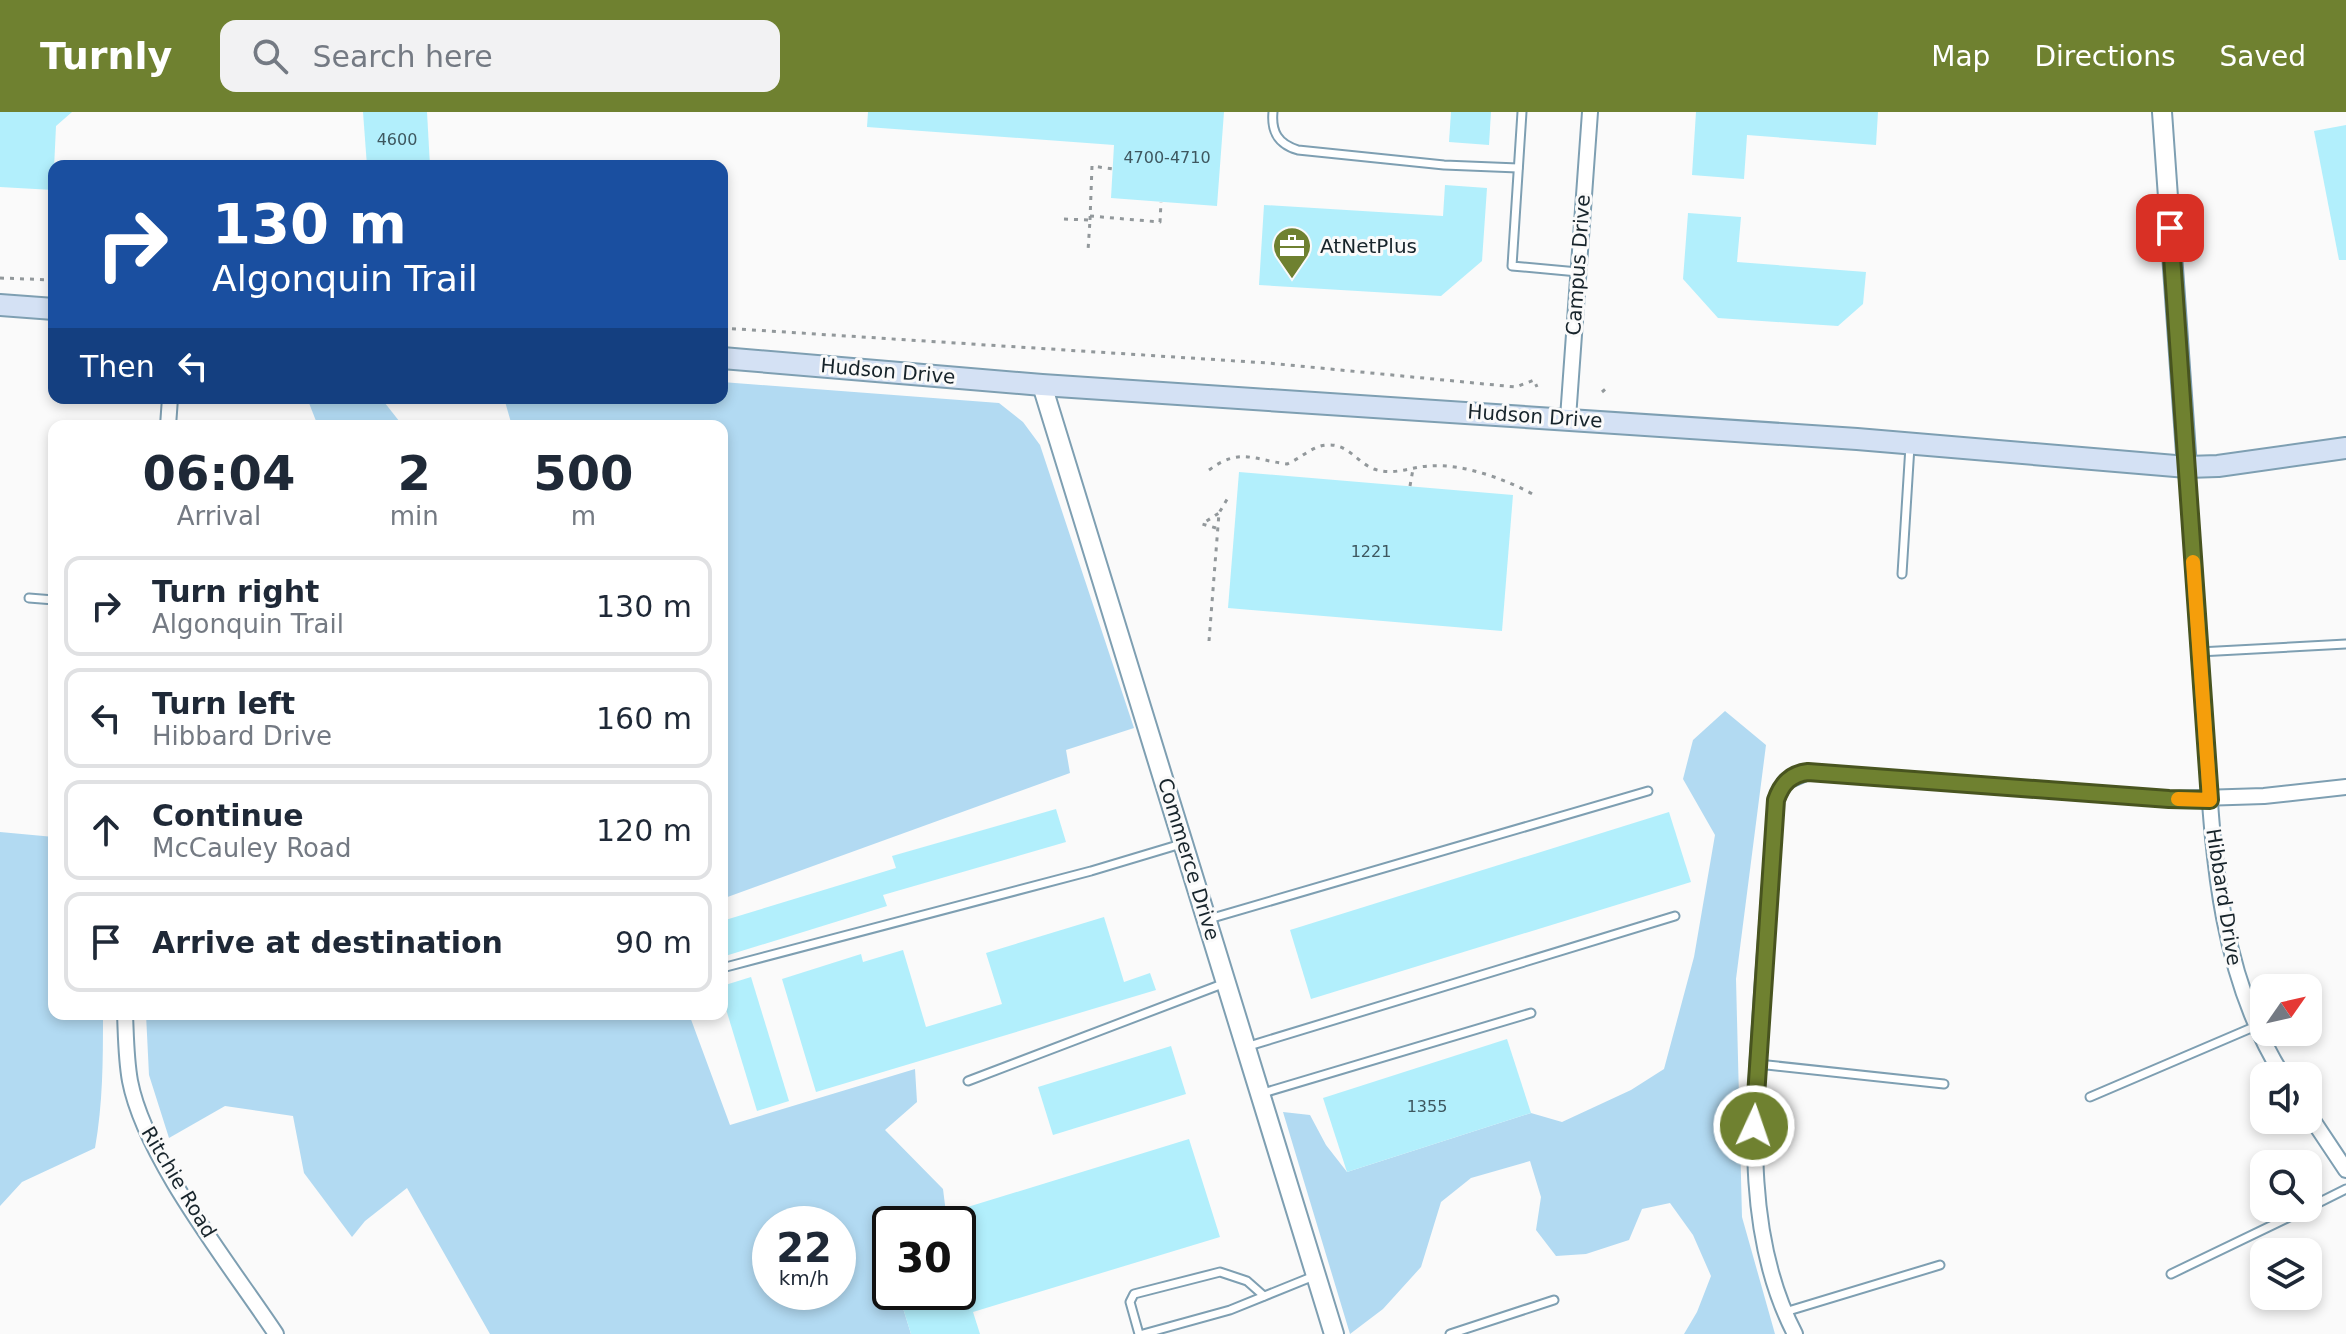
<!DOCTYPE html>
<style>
:root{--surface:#fff;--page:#f2f2f3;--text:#1f2937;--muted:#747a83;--line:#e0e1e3;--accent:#6f8130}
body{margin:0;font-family:"DejaVu Sans",sans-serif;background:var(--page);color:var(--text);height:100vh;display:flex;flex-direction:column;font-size:30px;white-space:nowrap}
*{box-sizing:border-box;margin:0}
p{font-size:26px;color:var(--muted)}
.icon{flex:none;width:44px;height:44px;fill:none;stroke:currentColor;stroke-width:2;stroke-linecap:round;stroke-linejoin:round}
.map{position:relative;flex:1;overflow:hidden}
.sheet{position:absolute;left:48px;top:308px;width:680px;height:600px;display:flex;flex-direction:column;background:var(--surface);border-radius:16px;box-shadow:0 4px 12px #0003}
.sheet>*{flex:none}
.guide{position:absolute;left:48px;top:48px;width:680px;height:244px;border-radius:16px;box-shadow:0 4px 12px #0003;background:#1a4fa0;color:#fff;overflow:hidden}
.needle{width:52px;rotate:56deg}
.controls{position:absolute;left:2250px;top:862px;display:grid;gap:16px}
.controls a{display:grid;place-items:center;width:72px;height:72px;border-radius:16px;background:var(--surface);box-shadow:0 4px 12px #0003;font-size:40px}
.speed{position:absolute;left:752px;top:1094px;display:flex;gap:16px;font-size:40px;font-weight:700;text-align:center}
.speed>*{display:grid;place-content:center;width:104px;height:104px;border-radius:50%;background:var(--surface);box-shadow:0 4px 12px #0003;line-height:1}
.speed small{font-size:20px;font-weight:400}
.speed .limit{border:4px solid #111;border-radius:12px;background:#fff;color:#111}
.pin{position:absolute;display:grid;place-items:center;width:68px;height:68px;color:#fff;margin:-34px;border-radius:16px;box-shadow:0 4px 12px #0006}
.me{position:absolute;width:88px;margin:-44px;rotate:3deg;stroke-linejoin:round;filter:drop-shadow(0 0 6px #0008)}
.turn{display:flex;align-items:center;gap:28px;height:168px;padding:0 32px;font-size:36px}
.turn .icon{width:104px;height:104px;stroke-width:2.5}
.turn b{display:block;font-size:56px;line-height:68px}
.then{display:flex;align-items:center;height:76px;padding:0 32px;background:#0003;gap:16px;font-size:30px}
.eta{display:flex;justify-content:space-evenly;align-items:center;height:136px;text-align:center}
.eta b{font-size:48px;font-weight:700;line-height:56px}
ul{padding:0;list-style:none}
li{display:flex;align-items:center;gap:24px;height:100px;margin:0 16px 12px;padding:0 16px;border:4px solid var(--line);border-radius:16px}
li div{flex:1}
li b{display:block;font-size:30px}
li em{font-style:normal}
header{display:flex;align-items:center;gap:48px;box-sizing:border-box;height:112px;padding:0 40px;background:var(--accent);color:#fff}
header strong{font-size:38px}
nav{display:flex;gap:44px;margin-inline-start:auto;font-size:28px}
.search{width:560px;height:72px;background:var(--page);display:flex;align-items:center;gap:20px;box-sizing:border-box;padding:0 28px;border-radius:16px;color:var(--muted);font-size:30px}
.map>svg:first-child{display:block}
</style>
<header>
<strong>Turnly</strong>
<div class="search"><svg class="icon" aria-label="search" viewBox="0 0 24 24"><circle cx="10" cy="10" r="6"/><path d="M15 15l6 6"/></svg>Search here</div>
<nav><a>Map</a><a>Directions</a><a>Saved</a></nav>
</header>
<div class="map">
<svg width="2346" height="1222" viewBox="0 0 2346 1222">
<rect width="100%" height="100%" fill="#fafafa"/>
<g fill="#b2daf2" fill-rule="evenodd">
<polygon points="722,270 999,291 1023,310 1040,333 1134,616 1066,638 1070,661 722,787 722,314 512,314 504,286 722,286"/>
<polygon points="307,286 381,286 403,314 318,314"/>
<polygon points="1725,599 1766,633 1736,867 1742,1105 1775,1222 1684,1222 1697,1200 1711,1164 1693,1123 1670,1091 1642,1097 1629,1128 1586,1142 1556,1144 1536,1118 1541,1085 1530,1049 1471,1066 1441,1090 1421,1155 1383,1197 1350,1222 1283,1000 1310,1003 1326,1033 1347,1060 1531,1001 1562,1010 1631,978 1664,957 1694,845 1715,723 1683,667 1693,628"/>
<path d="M0,720l54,5v177h49c0,46 0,89 -8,134l-73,34 -22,24z"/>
<path d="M146,902h543l41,111 185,-56 2,33 -32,28 58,59 3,24 -35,11h-21v6l-10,4 10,32v26h8l13,42h-421l-83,-146 -42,33 -13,16 -48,-64 -11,-57 -68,-10 -56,32 -20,-63zM838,1112v68h-68v-68z"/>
</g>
<g fill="#b2effc">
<polygon points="0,0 72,0 56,14 53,78 0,75"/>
<polygon points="363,0 427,0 430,54 367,54"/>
<polygon points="868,0 1224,0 1217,94 1111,86 1114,33 867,15"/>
<polygon points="1451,0 1491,0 1489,33 1449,30"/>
<polygon points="1696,0 1878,0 1876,33 1747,23 1744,67 1692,63"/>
<polygon points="2346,13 2346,148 2339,148 2314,19"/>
<polygon points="1445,73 1487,76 1482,149 1441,184 1259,173 1264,93 1443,104"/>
<polygon points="1688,101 1741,105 1737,150 1866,160 1863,192 1838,214 1718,206 1683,167"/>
<polygon points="1239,360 1513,383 1502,519 1228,496"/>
<polygon points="1056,697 1066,730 883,783 887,794 722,845 722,809 896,756 892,744"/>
<polygon points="1669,700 1691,770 1311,887 1290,818"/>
<polygon points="1104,805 1124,870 1150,861 1156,878 816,980 782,867 861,842 863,850 903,838 926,915 1002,892 986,841"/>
<polygon points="751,865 789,989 757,999 722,884 722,874"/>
<polygon points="1507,927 1531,1001 1347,1060 1323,986"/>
<polygon points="1171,934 1186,982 1053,1023 1038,975"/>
<polygon points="1189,1027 1220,1125 973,1200 980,1222 911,1222 898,1180 958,1180 958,1112 923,1112 922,1109"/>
</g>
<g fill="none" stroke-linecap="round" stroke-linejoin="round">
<g stroke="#7e9fb2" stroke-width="11">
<g id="service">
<path d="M1273,0c-2,20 5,32 25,38l146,15 74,3"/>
<polyline points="1522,0 1512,154 1578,160"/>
<polyline points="1902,462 1910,334"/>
<polyline points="29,486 54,488"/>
<polyline points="2199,540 2346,532"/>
<polyline points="1209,807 1648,679"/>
<polyline points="722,856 1091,759 1181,732"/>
<polyline points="1249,934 1675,804"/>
<polyline points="1758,952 1944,972"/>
<polyline points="968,969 1225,871"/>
<polyline points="1263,981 1531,901"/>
<polyline points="2090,985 2256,914"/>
<polyline points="2308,1096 2346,1077"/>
<polyline points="2171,1162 2308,1096"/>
<polyline points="1785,1200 1940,1153"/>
<polyline points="1139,1222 1130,1190 1134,1182 1220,1160 1247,1169 1264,1184"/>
<polyline points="1143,1222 1230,1198 1314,1164"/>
<polyline points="1450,1222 1554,1188"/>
</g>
</g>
<g stroke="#7e9fb2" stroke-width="18">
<g id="minor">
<polyline points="1568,306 1590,0"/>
<polyline points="168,314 170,286"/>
<path d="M2187,355c6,88 11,175 18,262 8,120 12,242 78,347"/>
<path d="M125,902c1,22 1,45 5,67 15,78 101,185 146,253"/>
<polyline points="2308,1001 2346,1058"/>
<path d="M1795,1222c-54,-104 -40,-228 -33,-340 5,-65 9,-130 14,-194l9,-18 23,-10 361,27 95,-3 82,-9"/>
</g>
</g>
<g stroke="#7e9fb2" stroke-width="22">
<g id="tertiary">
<polyline points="2162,0 2187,355"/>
<polyline points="1042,273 1334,1222"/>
</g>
</g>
<g stroke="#7e9fb2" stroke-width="24">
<g id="secondary">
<polyline points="0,193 54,197"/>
<polyline points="722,246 1042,273 1857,327 2187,355 2218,354 2346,336"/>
</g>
</g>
<g stroke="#92989b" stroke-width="3" stroke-dasharray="4 6" stroke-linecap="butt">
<polyline points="1090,104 1160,110 1161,90"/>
<polyline points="1064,107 1090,108 1088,139"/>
<polyline points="1090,108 1092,54 1113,57"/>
<polyline points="0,166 54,168"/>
<polyline points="722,216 1268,251 1516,275 1534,268 1537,275"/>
<polyline points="1602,280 1609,274"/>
<path d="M1209,358c31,-23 45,-10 78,-6 13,-5 25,-18 39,-19 22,-2 30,17 48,24 19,7 36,-2 55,-3 34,-3 79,14 107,30"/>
<polyline points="1410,374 1413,357"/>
<polyline points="1216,416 1202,412 1219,401"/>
<polyline points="1209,529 1219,401 1229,384"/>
</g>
<use href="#service" stroke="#fff" stroke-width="7"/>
<use href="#minor" stroke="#fff" stroke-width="14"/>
<use href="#tertiary" stroke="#fff" stroke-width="18"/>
<use href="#secondary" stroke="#d4e1f4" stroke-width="20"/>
</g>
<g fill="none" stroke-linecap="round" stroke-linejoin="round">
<g stroke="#48541f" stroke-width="20">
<path id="route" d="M1754,1014l22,-326c6,-17 15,-26 32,-28l361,27 41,1 -40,-572"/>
</g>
<use href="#route" stroke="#6f8130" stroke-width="14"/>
<polyline stroke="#f59e0b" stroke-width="14" points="2178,687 2210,688 2193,450"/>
</g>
<defs>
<g id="office-pin" transform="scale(2)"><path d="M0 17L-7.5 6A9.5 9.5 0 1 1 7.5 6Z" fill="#6f8130" stroke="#fafafa"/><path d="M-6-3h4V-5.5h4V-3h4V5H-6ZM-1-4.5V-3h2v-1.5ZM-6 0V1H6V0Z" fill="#fff"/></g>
</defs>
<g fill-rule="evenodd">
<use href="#office-pin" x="1292" y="134"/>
</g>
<g text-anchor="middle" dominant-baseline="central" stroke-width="6" stroke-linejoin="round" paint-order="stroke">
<g font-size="16" fill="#3e575f">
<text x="397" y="27">4600</text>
<text x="1167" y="45">4700-4710</text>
<text x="1371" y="439">1221</text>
<text x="1427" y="994">1355</text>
</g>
<g font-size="20" fill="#17242b" stroke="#fafafa" text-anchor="start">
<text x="1320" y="134">AtNetPlus</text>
</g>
<g font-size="20" fill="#17242b" stroke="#fafafa">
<text transform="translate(1578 153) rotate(-86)">Campus Drive</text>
<text transform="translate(888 259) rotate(5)">Hudson Drive</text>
<text transform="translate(1535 304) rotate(4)">Hudson Drive</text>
<text transform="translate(1189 747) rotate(73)">Commerce Drive</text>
<text transform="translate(2224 785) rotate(81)">Hibbard Drive</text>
<text transform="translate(179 1070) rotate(59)">Ritchie Road</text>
</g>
</g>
</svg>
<div class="controls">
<a><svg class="needle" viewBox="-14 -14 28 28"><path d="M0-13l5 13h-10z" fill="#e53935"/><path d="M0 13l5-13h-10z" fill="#747a83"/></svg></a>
<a><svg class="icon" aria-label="sound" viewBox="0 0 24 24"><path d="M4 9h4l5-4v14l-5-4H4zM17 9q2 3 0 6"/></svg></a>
<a><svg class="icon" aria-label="search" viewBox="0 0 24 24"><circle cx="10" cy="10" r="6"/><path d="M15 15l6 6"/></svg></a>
<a><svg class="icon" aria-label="layers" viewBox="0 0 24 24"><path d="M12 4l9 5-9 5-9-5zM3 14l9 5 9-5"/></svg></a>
</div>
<div class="speed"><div>22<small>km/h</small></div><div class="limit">30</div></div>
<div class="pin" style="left:2170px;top:116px;background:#d93025"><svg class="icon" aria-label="arrive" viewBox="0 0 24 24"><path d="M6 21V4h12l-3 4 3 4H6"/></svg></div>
<svg class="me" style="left:1754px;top:1014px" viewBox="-20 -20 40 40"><circle r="17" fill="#6f8130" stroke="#fff" stroke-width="3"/><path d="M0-11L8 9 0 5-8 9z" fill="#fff"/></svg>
<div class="guide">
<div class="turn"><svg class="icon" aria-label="right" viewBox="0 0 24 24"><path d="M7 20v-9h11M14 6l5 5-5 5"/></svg><div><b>130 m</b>Algonquin Trail</div></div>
<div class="then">Then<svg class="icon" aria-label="left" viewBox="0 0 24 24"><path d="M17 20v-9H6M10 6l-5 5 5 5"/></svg></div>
</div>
<section class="sheet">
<div class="eta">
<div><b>06:04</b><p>Arrival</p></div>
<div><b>2</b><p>min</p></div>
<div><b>500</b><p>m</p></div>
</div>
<ul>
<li><svg class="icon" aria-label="right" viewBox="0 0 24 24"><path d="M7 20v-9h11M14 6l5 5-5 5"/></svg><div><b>Turn right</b><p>Algonquin Trail</p></div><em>130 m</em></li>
<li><svg class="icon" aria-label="left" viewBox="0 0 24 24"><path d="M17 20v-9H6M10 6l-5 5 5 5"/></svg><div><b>Turn left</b><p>Hibbard Drive</p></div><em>160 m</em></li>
<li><svg class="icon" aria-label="ahead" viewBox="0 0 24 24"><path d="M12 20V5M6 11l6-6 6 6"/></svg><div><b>Continue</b><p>McCauley Road</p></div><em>120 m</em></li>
<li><svg class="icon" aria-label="arrive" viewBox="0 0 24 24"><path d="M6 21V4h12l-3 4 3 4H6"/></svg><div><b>Arrive at destination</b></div><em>90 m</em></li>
</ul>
</section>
</div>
